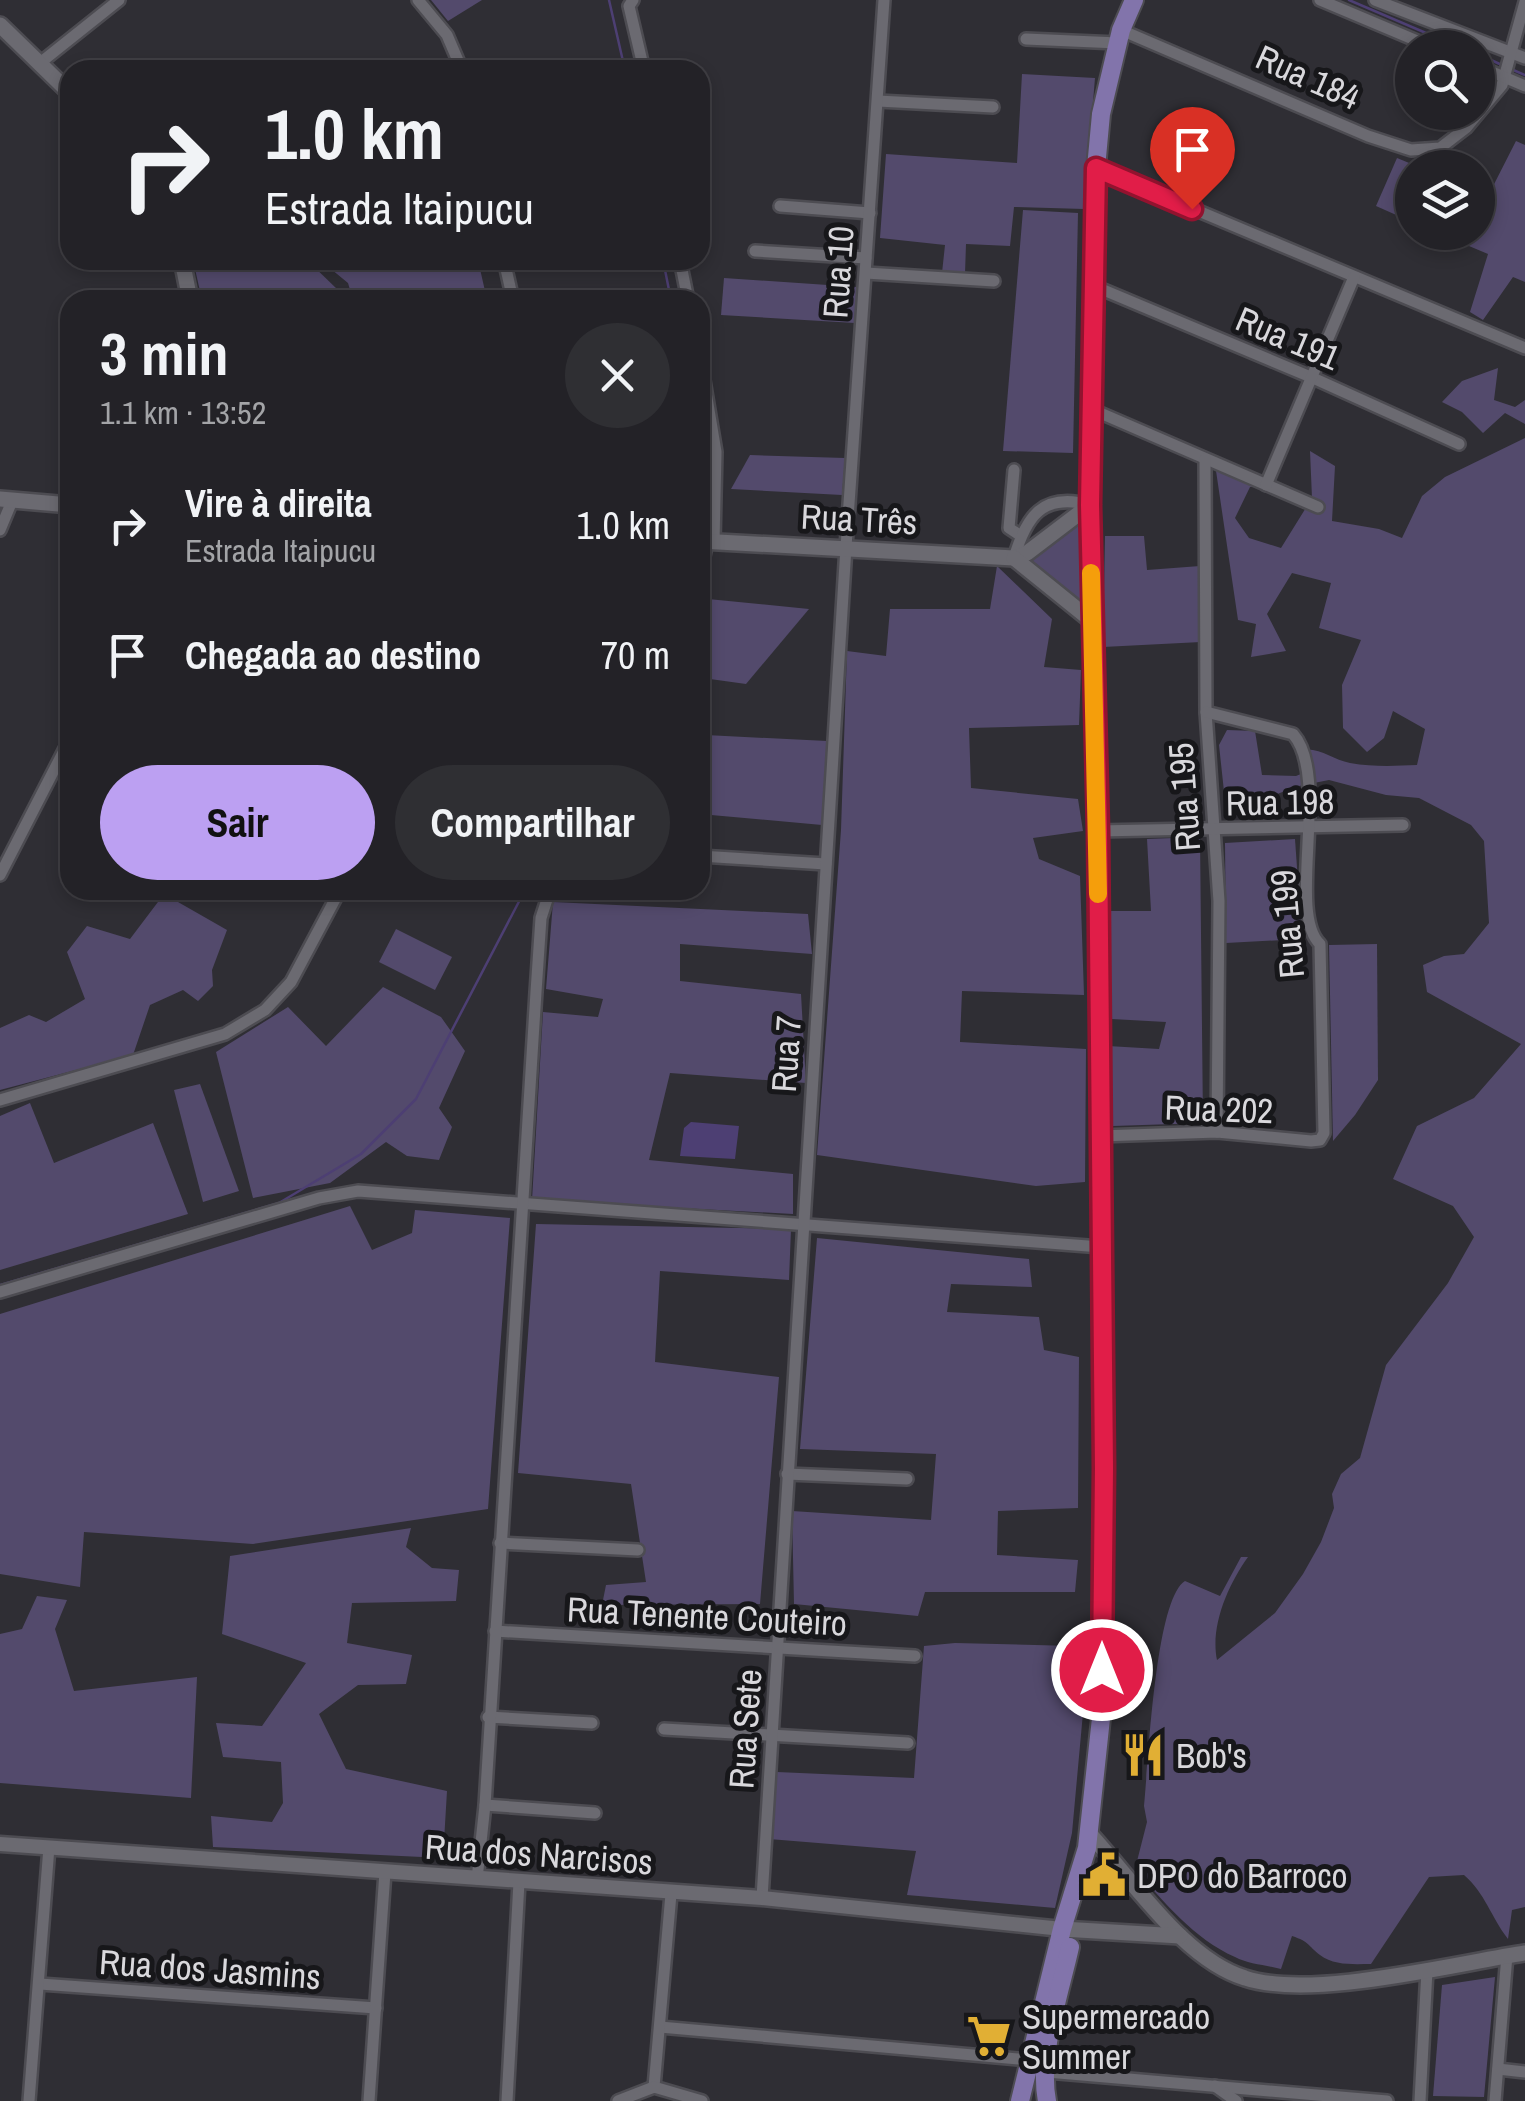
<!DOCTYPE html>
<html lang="pt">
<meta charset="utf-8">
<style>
:root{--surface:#232227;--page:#2f2f33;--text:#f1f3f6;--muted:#a3a4a7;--line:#403f44;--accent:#bca0f2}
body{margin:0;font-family:"Archivo Narrow",sans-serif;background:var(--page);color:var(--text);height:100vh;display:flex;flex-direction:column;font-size:38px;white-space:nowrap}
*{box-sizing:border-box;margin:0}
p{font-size:32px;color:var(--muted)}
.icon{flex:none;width:55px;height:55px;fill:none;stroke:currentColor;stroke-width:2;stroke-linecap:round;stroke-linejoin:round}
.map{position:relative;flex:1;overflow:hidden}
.drawer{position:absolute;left:60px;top:290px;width:650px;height:610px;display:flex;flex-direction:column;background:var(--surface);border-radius:30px;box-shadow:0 5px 15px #0003,0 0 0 2px var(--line)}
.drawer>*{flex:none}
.hud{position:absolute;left:60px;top:60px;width:650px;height:210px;border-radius:30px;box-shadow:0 5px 15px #0003,0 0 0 2px var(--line);background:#232227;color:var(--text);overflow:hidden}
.controls{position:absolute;left:1395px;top:30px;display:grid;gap:20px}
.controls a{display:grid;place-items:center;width:100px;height:100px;border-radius:50%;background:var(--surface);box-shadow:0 5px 15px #0003,0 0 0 2px var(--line);font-size:50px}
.pin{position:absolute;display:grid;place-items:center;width:85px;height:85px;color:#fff;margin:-102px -42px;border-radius:50% 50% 50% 0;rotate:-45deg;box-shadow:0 0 10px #0007}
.pin .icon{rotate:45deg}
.me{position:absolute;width:110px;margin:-55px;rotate:0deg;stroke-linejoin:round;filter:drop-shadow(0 0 8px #0008)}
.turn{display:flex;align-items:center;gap:35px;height:210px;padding:0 40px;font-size:45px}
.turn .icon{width:130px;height:130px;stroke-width:2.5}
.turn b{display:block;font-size:70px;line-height:85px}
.round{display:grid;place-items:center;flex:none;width:105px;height:105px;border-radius:52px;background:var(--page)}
.overview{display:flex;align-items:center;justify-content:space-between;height:170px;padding:0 40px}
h1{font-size:60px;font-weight:700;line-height:75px}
.button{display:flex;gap:20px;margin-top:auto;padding:20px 40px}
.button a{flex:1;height:115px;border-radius:60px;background:var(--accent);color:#111;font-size:40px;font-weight:700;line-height:115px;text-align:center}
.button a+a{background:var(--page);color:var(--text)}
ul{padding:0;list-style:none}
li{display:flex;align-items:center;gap:30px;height:130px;padding:0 40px}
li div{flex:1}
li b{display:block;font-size:38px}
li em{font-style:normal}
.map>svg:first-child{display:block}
</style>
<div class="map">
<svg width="1525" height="2101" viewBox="0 0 1525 2101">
<rect width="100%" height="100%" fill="#2f2e34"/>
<g fill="#534a6c">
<polygon points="431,0 482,0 448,21"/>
<polygon points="1022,74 1095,78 1084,209 1014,207 1010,246 966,244 965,274 942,273 945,245 880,238 886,154 1017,163"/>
<polygon points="1516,141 1525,145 1525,282 1513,277 1483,320 1470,312 1488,254 1438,233 1478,232 1478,195 1487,198"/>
<polygon points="1397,158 1419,167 1412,168 1412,222 1376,206"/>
<polygon points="1023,210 1078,213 1073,453 1003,451"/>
<polygon points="193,260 307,260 338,290 341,300 202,300"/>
<polygon points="320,260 478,260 485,291 498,289 500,300 353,300 348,283"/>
<polygon points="724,278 857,287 855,323 721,315"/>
<polygon points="1498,368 1494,400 1515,407 1525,400 1525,424 1505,413 1483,433 1462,412 1442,402 1462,381"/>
<path d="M1525,438v1469l-13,3 -4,29c-17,-22 -23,-46 -44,-64l-35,2 -58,87c-16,0 -37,2 -51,-9 -13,-10 -10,-13 -28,-19l-11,33c-15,-4 -33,-5 -46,-12 -41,-18 -72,-56 -100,-88l12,-47 -3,-16c4,-39 11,-207 41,-225l35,15 21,-39h7c-20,28 -38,69 -31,103l58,-47 28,-39 18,-32 13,-34 -2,-14 9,-20 19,-16 26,-93 62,-82 26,-46 -21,-31 -60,-27 24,-53 57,-28 47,-54 -94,-52 -4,-27 21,-9 20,-2 25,-31 -5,-82 -13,-16 -52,-27 -33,-3 -57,-15 -35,7 -35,15 -33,8 -7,-65 8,-15 28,1 7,44 34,1 17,-7 -11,-19c18,-3 31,10 48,13 23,4 44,3 67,2l8,-36 -32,-18 -9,27 -17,14 -24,-24 -1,-43 19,-45 -42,-12 12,-45 -39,-10 -25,41 19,37 -35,6 5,-33 -18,-4 -23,-156 36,12 5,11h-6l-15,31 14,20 32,10 31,-50 -2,-47 25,15 -3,55 47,8 23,9 20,-42 23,-19z"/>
<polygon points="750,455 845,458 842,495 731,489"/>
<path d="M1077,520l8,7c-10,25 1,53 2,80h-5l-49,-41v-11z"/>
<polygon points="1105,536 1144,536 1147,570 1200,566 1201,642 1103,647"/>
<polygon points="997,566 1052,619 1044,667 1081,670 1079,725 969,728 971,788 1078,799 1083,831 1033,838 1039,859 1080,876 1084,995 962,991 960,1042 1086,1049 1085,1182 1036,1186 817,1155 841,830 847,651 886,656 890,609 990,609"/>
<polygon points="708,599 809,609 746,684 710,679 700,670 700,615"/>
<polygon points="706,735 827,741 822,825 700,814 700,766"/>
<polygon points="1200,837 1203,1123 1113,1126 1108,1046 1159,1049 1166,1022 1112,1019 1109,911 1151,911 1147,839"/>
<polygon points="1295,839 1302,939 1226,943 1225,843"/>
<polygon points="164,894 227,930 212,970 213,986 198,1001 183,990 150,1005 133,1055 0,1090 0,1028 29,1015 46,1022 85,999 67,952 87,926 130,939"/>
<polygon points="553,902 808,914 812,954 680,944 680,981 801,994 806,1083 670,1073 649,1160 793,1174 793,1214 532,1200 543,1012 598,1017 603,999 546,989"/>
<polygon points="396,929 452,957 435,990 379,962"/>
<polygon points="1377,944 1378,1080 1355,1115 1333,1141 1329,945"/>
<polygon points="383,987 441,1017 465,1051 439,1108 452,1127 439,1160 407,1156 386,1142 330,1183 253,1198 216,1052 288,1007 326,1046"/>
<polygon points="200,1084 239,1191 203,1202 174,1090"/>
<polygon points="30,1103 54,1163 153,1123 188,1214 0,1270 0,1116"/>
<polygon points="350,1206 372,1250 412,1233 415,1210 510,1218 488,1509 253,1544 84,1532 80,1587 0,1574 0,1314"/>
<polygon points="536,1224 791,1229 789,1280 660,1271 655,1362 779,1377 760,1604 602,1605 606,1585 646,1582 631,1484 518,1473"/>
<polygon points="817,1238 1029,1259 1032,1287 951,1284 947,1312 1039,1317 1044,1350 1079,1357 1078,1508 998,1511 997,1555 1078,1560 1075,1592 925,1592 918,1616 794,1604 792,1511 931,1520 936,1454 800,1449"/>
<polygon points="411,1528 406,1547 432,1568 459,1570 456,1601 352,1603 347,1643 412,1655 406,1684 358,1685 319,1714 346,1769 447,1791 443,1858 213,1847 211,1816 272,1822 283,1803 281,1762 223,1757 216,1723 262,1726 306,1663 222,1634 230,1556"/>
<polygon points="37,1596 67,1600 55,1629 74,1691 197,1677 191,1798 0,1783 0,1634 22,1629"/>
<polygon points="955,1643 1073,1646 1073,1680 1086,1680 1072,1833 1055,1908 907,1895 916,1851 769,1839 777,1772 914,1778 924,1646"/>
<polygon points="1495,1977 1484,2097 1433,2096 1442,1985"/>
</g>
<polygon fill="#4d3f73" points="691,1122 739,1126 735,1159 680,1156 684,1128"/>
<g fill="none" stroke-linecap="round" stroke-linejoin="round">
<g stroke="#4d3f73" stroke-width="2.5">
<polyline points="609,0 625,70"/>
<polyline points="1349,0 1461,48"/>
<polyline points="1478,54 1504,66"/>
<polyline points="1511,69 1525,75"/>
<polyline points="663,260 671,300"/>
<polyline points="700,432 704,465 700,488"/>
<polyline points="0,1285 279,1203 361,1154 416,1099 525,890"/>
</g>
<g stroke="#4d4c52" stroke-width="16">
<g id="minor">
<polyline points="418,0 447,35 462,70"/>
<polyline points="633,0 629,6 644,70"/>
<polyline points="1320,0 1434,48"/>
<polyline points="1375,0 1525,58"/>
<polyline points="1121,30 1368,136 1411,150 1440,148 1466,128 1502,85 1525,2"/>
<polyline points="1026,39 1118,43"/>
<polyline points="40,63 119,0"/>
<polyline points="1478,66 1525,86"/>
<polyline points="878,101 993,107"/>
<polyline points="1096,168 1525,348"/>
<polyline points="780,206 870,213"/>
<polyline points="755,251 866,258"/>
<polyline points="504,260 513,300"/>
<polyline points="680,260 688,300"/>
<polyline points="866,273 994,281"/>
<polyline points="1094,286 1313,378 1459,444"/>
<polyline points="700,356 716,452 714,542"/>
<polyline points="1091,409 1318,507"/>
<polyline points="1205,459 1206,712 1219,901 1217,1132"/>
<polyline points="1014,470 1009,528 1021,536"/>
<polyline points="1266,485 1354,277"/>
<polyline points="0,530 12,501"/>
<path d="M1014,558c12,-41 28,-66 76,-53"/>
<polyline points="700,576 707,542"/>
<polyline points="1098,831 1403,825"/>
<polyline points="700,856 826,864"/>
<polyline points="0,875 70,739"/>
<polyline points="0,1100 225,1034 265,1010 291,982 340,890"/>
<path d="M1100,1136l117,-4 94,9 9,-1 4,-7 -4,-189c-34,-32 11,-167 -27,-210l-87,-22"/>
<polyline points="0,1292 319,1198 358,1191 1101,1247"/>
<polyline points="787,1474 907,1479"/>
<polyline points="500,1543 638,1550"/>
<polyline points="495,1631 915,1656"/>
<polyline points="488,1717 592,1723"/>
<polyline points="664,1729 908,1743"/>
<polyline points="485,1805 595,1813"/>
<polyline points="477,1879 485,1805 536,992 541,918 550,890"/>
<polyline points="762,1898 846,547 884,0"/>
<polyline points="40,1984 376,2008"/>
<polyline points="660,2027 1029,2060"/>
<polyline points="1498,2069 1525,2072"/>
<polyline points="1047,2072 1387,2101"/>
<polyline points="1215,2086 1236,2101"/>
<polyline points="654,2087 671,1894"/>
<polyline points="29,2101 49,1847"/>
<polyline points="369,2101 385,1872"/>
<polyline points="507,2101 519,1882"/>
<polyline points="618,2101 654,2087 702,2101"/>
<polyline points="1420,2101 1427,1970"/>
<polyline points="1495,2101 1507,1955"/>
</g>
</g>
<g stroke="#4d4c52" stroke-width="19">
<polyline id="tertiary" points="0,1844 762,1898 1062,1929"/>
</g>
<g stroke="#4d4c52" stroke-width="20">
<g id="secondary">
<polyline points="0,25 70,93"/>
<polyline points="182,260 190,300"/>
<polyline points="0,499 70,505"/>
<polyline points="700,541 1014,558 1027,553 1090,505"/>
<polyline points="1014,558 1092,621"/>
<path d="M1089,1833c31,34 59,73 92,104 17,16 41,34 64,41 66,22 208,-14 280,-25"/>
<polyline points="1062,1929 1180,1936"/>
</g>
</g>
<g stroke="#4d4c52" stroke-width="22">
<g id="primary">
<polyline points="1020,2101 1062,1929 1087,1848 1102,1709 1104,1469 1098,831 1090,505 1091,409 1096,168 1101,114 1121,30 1134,0"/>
<path d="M1047,2101c-9,-45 13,-109 23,-154"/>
</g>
</g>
<use href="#minor" stroke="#6b6a71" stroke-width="11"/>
<use href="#tertiary" stroke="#6b6a71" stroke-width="14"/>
<use href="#secondary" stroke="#6b6a71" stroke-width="15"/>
<use href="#primary" stroke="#8274ab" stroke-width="18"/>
</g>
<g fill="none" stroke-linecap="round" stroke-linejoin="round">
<g stroke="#92132f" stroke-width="25">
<polyline id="route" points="1102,1670 1104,1468 1098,831 1090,505 1096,168 1192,209"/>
</g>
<use href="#route" stroke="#e11d48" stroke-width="18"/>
<polyline stroke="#f59e0b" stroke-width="18" points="1091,573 1098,894"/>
</g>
<defs>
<g id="restaurant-bare" transform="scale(3.45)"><path d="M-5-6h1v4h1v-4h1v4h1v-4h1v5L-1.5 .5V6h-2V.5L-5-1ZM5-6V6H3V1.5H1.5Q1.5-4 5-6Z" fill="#e1af34" stroke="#17171a" stroke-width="2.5" paint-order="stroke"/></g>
<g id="civic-bare" transform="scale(3.45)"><path d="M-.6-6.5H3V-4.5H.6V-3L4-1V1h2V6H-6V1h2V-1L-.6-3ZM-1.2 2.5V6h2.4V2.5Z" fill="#e1af34" stroke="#17171a" stroke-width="2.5" paint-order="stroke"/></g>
<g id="supermarket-bare" transform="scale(3.45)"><path d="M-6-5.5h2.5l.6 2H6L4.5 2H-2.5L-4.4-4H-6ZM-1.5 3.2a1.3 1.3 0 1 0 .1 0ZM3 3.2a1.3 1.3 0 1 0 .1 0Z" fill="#e1af34" stroke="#17171a" stroke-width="2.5" paint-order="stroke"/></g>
</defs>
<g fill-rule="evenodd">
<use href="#restaurant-bare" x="1143" y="1755"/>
<use href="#civic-bare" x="1104" y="1875"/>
<use href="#supermarket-bare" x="989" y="2036"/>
</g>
<g text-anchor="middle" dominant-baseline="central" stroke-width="10" stroke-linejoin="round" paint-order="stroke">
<g font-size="35" fill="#d9d8dc" stroke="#17171a">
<text transform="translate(1308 77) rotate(24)">Rua 184</text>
<text transform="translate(838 272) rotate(-86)">Rua 10</text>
<text transform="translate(1288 338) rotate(23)">Rua 191</text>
<text transform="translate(859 519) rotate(3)">Rua Três</text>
<text transform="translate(1184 797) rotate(-94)">Rua 195</text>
<text transform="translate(1280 802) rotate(-1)">Rua 198</text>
<text transform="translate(1287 924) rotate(-95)">Rua 199</text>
<text transform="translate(786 1054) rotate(-86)">Rua 7</text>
<text transform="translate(1219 1109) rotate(2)">Rua 202</text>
<text transform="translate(707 1616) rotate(3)">Rua Tenente Couteiro</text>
<text transform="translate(745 1729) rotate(-86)">Rua Sete</text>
<text transform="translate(539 1854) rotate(4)">Rua dos Narcisos</text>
<text transform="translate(210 1969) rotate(4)">Rua dos Jasmins</text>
</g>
<g font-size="35" fill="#d9d8dc" stroke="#17171a" text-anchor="start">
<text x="1176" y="1755">Bob's</text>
<text x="1137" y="1875">DPO do Barroco</text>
<text x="1022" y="2016">Supermercado<tspan x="1022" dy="40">Summer</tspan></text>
</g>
</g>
</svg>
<div class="controls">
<a><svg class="icon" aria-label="search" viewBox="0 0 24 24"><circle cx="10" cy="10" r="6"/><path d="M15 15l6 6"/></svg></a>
<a><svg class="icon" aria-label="layers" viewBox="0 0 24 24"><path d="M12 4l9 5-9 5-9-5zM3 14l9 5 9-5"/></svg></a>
</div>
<div class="pin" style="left:1192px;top:209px;background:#d93025"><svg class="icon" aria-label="arrive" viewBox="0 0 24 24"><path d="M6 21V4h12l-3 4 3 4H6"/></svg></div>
<svg class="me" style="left:1102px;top:1670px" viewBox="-20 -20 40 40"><circle r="17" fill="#e11d48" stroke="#fff" stroke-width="3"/><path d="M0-11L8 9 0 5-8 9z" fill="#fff"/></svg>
<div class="hud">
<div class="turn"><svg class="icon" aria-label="right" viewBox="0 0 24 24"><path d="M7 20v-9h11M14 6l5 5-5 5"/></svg><div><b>1.0 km</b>Estrada Itaipucu</div></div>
</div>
<section class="drawer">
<div class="overview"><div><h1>3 min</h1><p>1.1 km · 13:52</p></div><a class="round"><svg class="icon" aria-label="close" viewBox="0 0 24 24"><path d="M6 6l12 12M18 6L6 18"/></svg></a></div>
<ul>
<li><svg class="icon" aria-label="right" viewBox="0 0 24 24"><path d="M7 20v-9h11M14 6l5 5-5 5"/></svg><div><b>Vire à direita</b><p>Estrada Itaipucu</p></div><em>1.0 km</em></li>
<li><svg class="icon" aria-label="arrive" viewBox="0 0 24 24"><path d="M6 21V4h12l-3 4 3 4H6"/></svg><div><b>Chegada ao destino</b></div><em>70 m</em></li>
</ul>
<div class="button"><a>Sair</a><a>Compartilhar</a></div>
</section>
</div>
